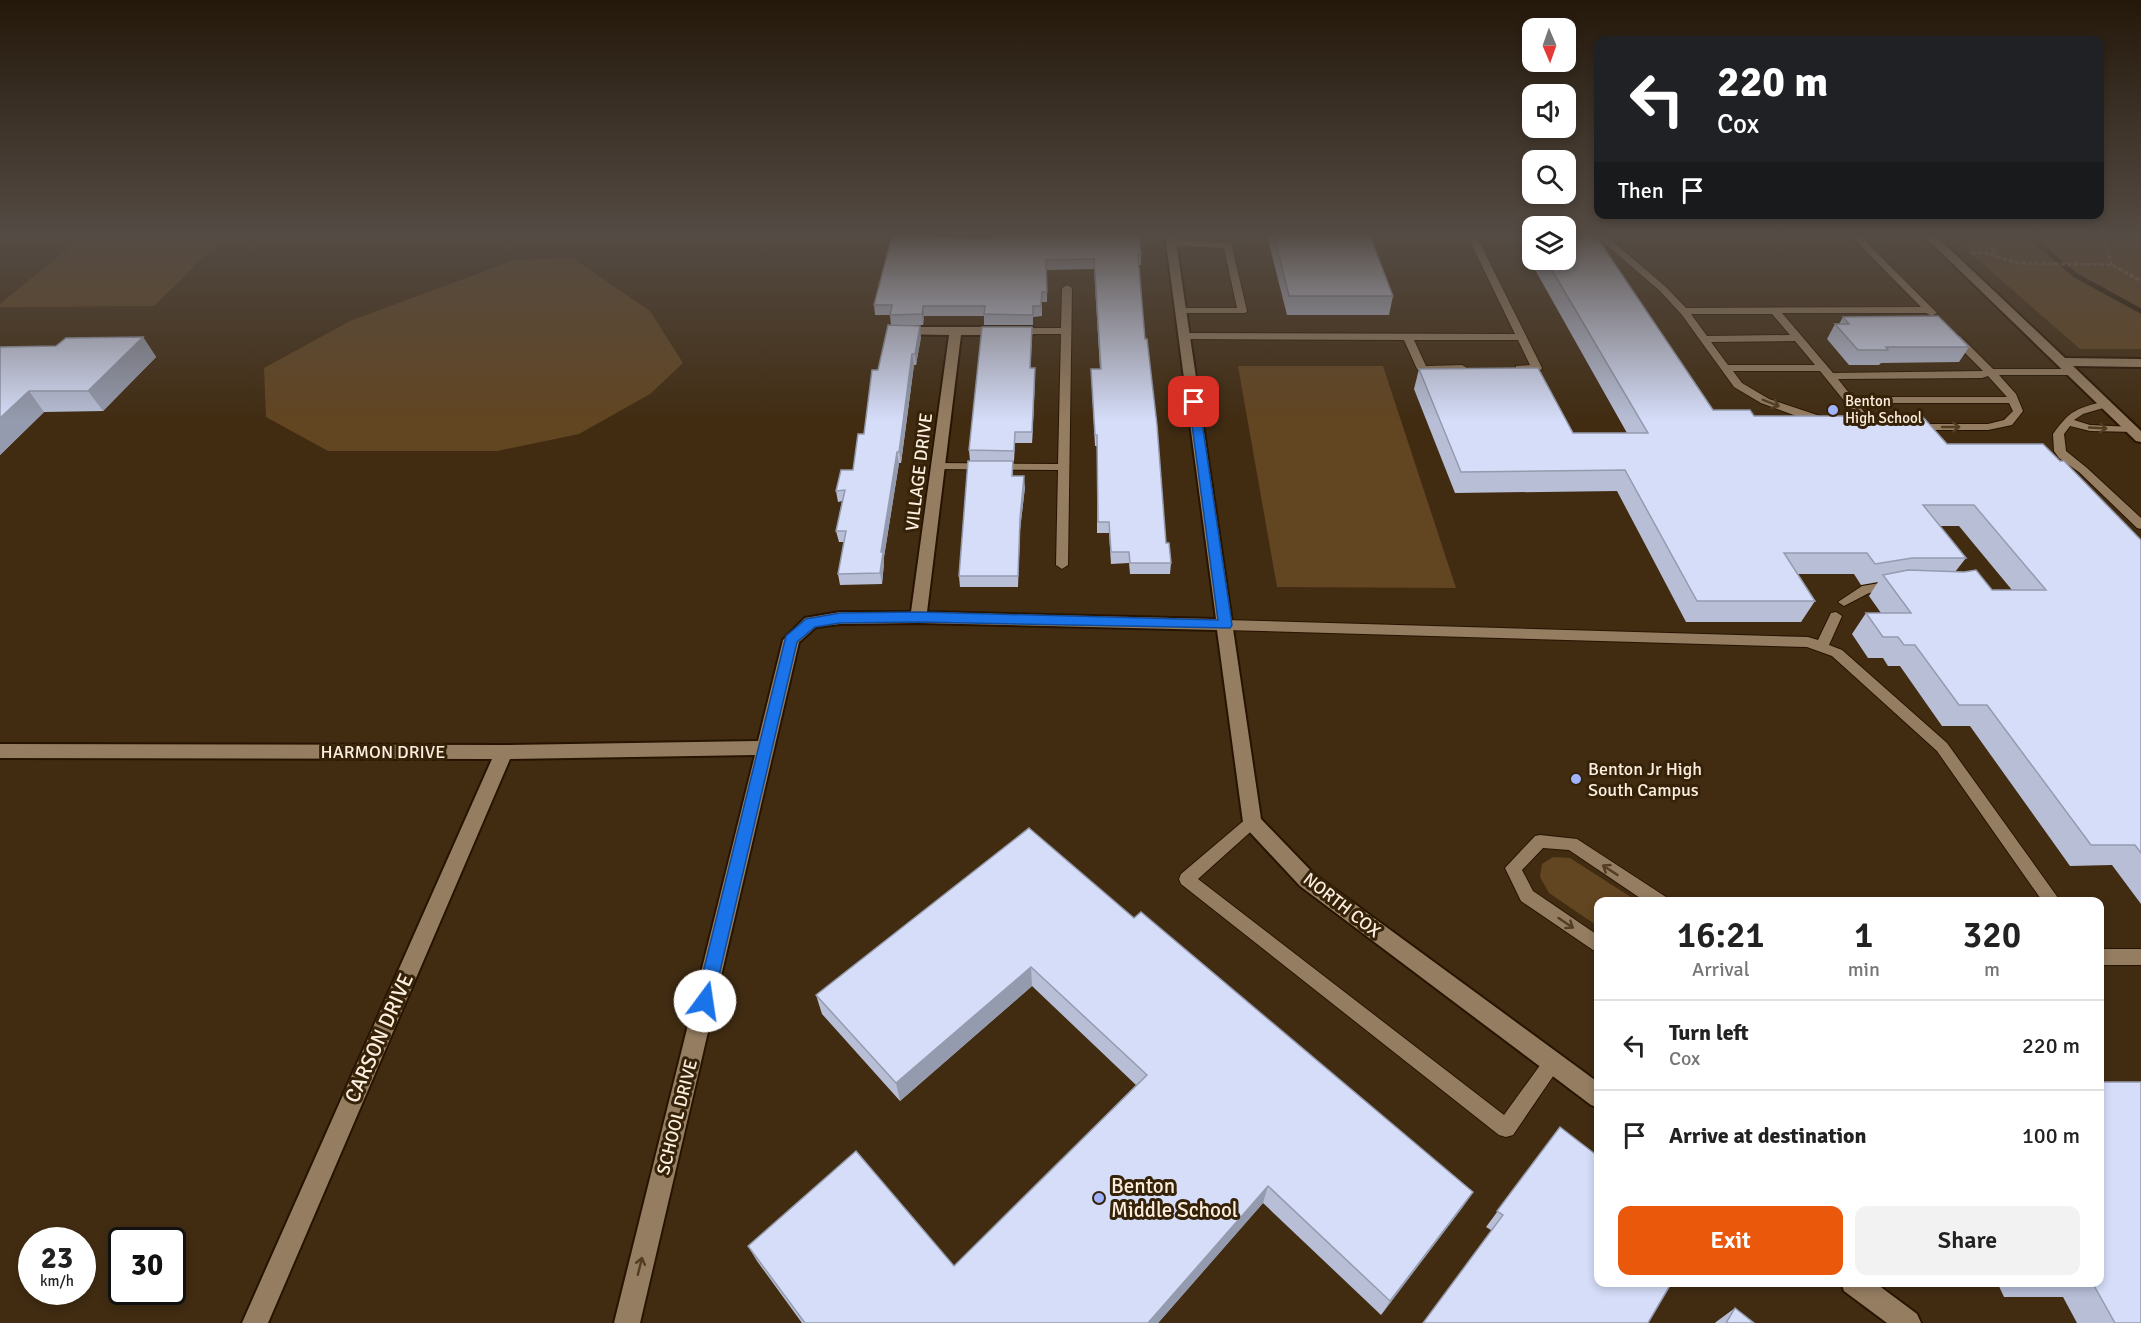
<!DOCTYPE html>
<style>
:root{--surface:#fff;--page:#f2f2f2;--text:#222;--muted:#767676;--line:#e0e0e0;--accent:#ea580c}
body{margin:0;font-family:Signika,sans-serif;background:var(--page);color:var(--text);height:100vh;display:flex;flex-direction:column;font-size:22px;white-space:nowrap}
*{box-sizing:border-box;margin:0}
p{font-size:20px;color:var(--muted)}
.icon{flex:none;width:33px;height:33px;fill:none;stroke:currentColor;stroke-width:2;stroke-linecap:round;stroke-linejoin:round}
.map{position:relative;flex:1;overflow:hidden}
.side{position:absolute;left:1594px;top:897px;width:510px;height:390px;display:flex;flex-direction:column;background:var(--surface);border-radius:12px;box-shadow:0 3px 9px #0003}
.side>*{flex:none}
.guide{position:absolute;left:1594px;top:36px;width:510px;height:183px;border-radius:12px;box-shadow:0 3px 9px #0003;background:#202124;color:#fff;overflow:hidden}
.needle{width:39px;rotate:178deg}
.buttons{position:absolute;left:1522px;top:18px;display:grid;gap:12px}
.buttons a{display:grid;place-items:center;width:54px;height:54px;border-radius:12px;background:var(--surface);box-shadow:0 3px 9px #0003;font-size:30px}
.speed{position:absolute;left:18px;top:1227px;display:flex;gap:12px;font-size:30px;font-weight:700;text-align:center}
.speed>*{display:grid;place-content:center;width:78px;height:78px;border-radius:50%;background:var(--surface);box-shadow:0 3px 9px #0003;line-height:1}
.speed small{font-size:15px;font-weight:400}
.speed .limit{border:3px solid #111;border-radius:9px;background:#fff;color:#111}
.pin{position:absolute;display:grid;place-items:center;width:51px;height:51px;color:#fff;margin:-26px;border-radius:12px;box-shadow:0 3px 9px #0006}
.me{position:absolute;width:66px;margin:-33px;rotate:14deg;stroke-linejoin:round;filter:drop-shadow(0 0 4px #0008)}
.turn{display:flex;align-items:center;gap:21px;height:126px;padding:0 24px;font-size:27px}
.turn .icon{width:78px;height:78px;stroke-width:2.5}
.turn b{display:block;font-size:42px;line-height:51px}
.then{display:flex;align-items:center;height:57px;padding:0 24px;background:#0003;gap:12px;font-size:22px}
.eta{display:flex;justify-content:space-evenly;align-items:center;height:102px;text-align:center}
.eta b{font-size:36px;font-weight:600;line-height:42px}
.cta{display:flex;gap:12px;margin-top:auto;padding:12px 24px}
.cta a{flex:1;height:69px;border-radius:12px;background:var(--accent);color:#fff;font-size:24px;font-weight:600;line-height:69px;text-align:center}
.cta a+a{background:var(--page);color:var(--text)}
ul{padding:0;list-style:none}
li{display:flex;align-items:center;gap:18px;height:90px;padding:0 24px;border-top:2px solid var(--line)}
li div{flex:1}
li b{display:block;font-size:22px}
li em{font-style:normal}
.map>svg:first-child{display:block}
</style>
<div class="map">
<svg width="2141" height="1323" viewBox="0 0 2141 1323">
<rect width="100%" height="100%" fill="#412c12"/>
<g fill="#624521">
<polygon points="2141,235 2141,349 2080,349 1950,235"/>
<polygon points="83,236 83,235 226,235 154,306 0,307 0,304"/>
<polygon points="572,258 650,311 683,363 650,394 579,434 497,451 328,451 266,417 264,368 350,321 515,260"/>
<polygon points="1238,366 1383,366 1456,588 1277,587"/>
<polygon points="1553,857 1570,858 1637,901 1599,902 1599,927 1549,893 1540,877 1542,864"/>
</g>
<g fill="none" stroke-linecap="round" stroke-linejoin="round">
<polyline stroke="#231504" stroke-width="5" points="2028,235 2075,275 2141,311"/>
<g stroke="#271400" stroke-width="2">
<g id="service">
<polygon points="1467,235 1476,235 1542,368 1541,370 1516,370 1516,366 1530,365 1518,340 1414,340 1426,366 1462,365 1467,368 1462,371 1422,372 1417,369 1404,340 1185,339 1180,336 1185,333 1515,334"/>
<path d="M1595,235h10l61,52 20,21 235,-1 -71,-72h9l78,78 -5,3 -6,-3h-144l51,60 150,-2 -31,-31 -1,-2 5,-3 4,1 33,33h79l5,3 -5,3h-73l17,19 7,17 -11,14 -24,5h-73l-5,-3 5,-3h73l16,-4 9,-9 -4,-8h-152l19,24 -5,3 -4,-1 -47,-58h-87l9,12 27,16 63,21 -5,3 -28,-6 -38,-14 -27,-16 -52,-72 -22,-24zM1691,314h81l18,21 -83,1zM1795,341l20,24h-87l-17,-23zM1988,376l19,21h-155l-14,-18 144,-1z"/>
<polygon points="1171,240 1231,243 1247,311 1245,313 1178,313 1178,309 1181,308 1237,308 1224,248 1168,245 1168,241"/>
<polygon points="1067,285 1072,288 1068,565 1062,569 1056,565 1058,470 938,469 932,466 938,463 1058,464 1061,334 1032,334 1027,331 1032,328 1061,328 1062,288"/>
<path d="M2106,401l4,1v4l-27,8 -9,6 16,5 42,2 4,1v4l-46,-1 -20,-5 -6,8 2,17 21,17 54,50v11l-4,-1 -58,-56 -20,-14 -5,-7 -1,-17c17,-24 24,-26 53,-33z"/>
<polygon points="1892,581 1896,582 1898,585 1896,588 1869,593 1844,606 1838,602 1862,586"/>
<polygon points="1836,612 1842,616 1829,645 1842,650 1947,743 2061,902 2043,902 1937,751 1832,656 1807,647 1225,630 1218,625 1225,620 1808,637 1818,640 1831,613"/>
<polygon points="1252,816 1257,818 1260,822 1257,826 1198,879 1504,1115 1546,1057 1552,1054 1558,1057 1561,1063 1558,1069 1513,1135 1506,1137 1499,1135 1181,884 1179,879 1181,874 1247,818"/>
<polygon points="1540,835 1577,839 1666,897 1668,902 1646,902 1569,850 1543,848 1522,870 1533,891 1599,936 1599,952 1593,950 1521,901 1505,868 1535,836"/>
<rect x="2100" y="949" width="41" height="16"/>
</g>
</g>
<g stroke="#271400" stroke-width="4">
<g id="minor">
<polygon points="1165,235 1175,235 1261,819 1314,874 1599,1083 1599,1108 1591,1105 1300,886 1245,827 1243,822 1217,630 918,623 840,624 816,627 799,642 640,1323 614,1323 755,755 510,759 268,1323 242,1323 492,759 0,758 0,744 504,745 758,741 783,640 805,618 840,612 911,612 949,335 895,334 895,328 899,327 1032,327 1038,331 1032,335 961,335 927,612 1216,619"/>
<polygon points="1841,1282 1874,1282 1917,1314 1921,1323 1887,1323 1844,1291"/>
</g>
</g>
<g stroke="#271400" stroke-width="4">
<polygon id="tertiary" points="1923,235 1935,235 2065,358 2141,359 2141,367 2073,366 2141,431 2141,442 2136,441"/>
</g>
<g stroke="#7f6c56" stroke-width="3" stroke-dasharray="4.5 2" stroke-linecap="butt">
<polyline points="2094,235 2105,243 2112,265"/>
<polyline points="1971,253 1994,253 1995,250 1979,235"/>
<polyline points="1984,253 2017,263 2112,265 2141,281"/>
</g>
<use href="#service" fill="#957d61" fill-rule="evenodd"/>
<use href="#minor" fill="#957d61" fill-rule="evenodd"/>
<use href="#tertiary" fill="#957d61" fill-rule="evenodd"/>
</g>
<g fill="#b7bed6" fill-rule="evenodd">
<polygon points="1267,236 1370,236 1393,296 1389,315 1287,315"/>
<path d="M1516,236h17v24h33l147,150 234,34 113,17 81,79v364l-29,-39 -42,1 -100,-140h-28l-42,-60h-12l-5,-8h-15l-16,-24 14,-21h15l-12,-17 9,-14 -17,3 -7,-11h-56l17,27 -14,21h-115l-69,-131 -162,2 -41,-104 5,-20 154,64h54zM1940,526h19l53,64h-20l-28,-18h-9l11,-14z"/>
<polygon points="937,237 1141,255 1141,265 1138,265 1145,339 1166,543 1171,563 1170,574 1130,574 1129,563 1111,564 1109,533 1097,533 1097,446 1095,446 1091,369 1100,369 1094,269 1047,270 1047,302 1042,302 1042,316 1033,317 1033,325 984,325 984,316 924,316 923,325 899,325 921,337 916,365 914,365 901,463 899,463 884,557 884,563 882,584 840,585 838,574 844,542 839,542 836,531 842,501 838,502 836,491 853,470 864,434 878,370 891,325 890,315 875,315 874,305"/>
<polygon points="1843,317 1969,347 1959,362 1881,363 1879,365 1849,365 1827,339 1835,324 1839,324"/>
<polygon points="143,337 156,357 103,411 44,412 0,455 0,347 56,346"/>
<polygon points="1032,337 1030,368 1035,368 1035,379 1032,443 1015,443 1014,461 1013,461 1013,476 1025,487 1020,530 1018,587 960,587 959,576 970,461 969,450"/>
<polygon points="1134,918 1473,1192 1462,1208 1381,1315 1263,1203 1158,1323 802,1323 757,1261 748,1246 954,1266 1136,1085 1032,986 900,1101 822,1014 816,995"/>
<polygon points="1560,1127 1648,1323 1486,1227"/>
<polygon points="1997,1282 2100,1282 2141,1323 2077,1323 2063,1297 2004,1297"/>
<polygon points="1735,1308 1754,1323 1715,1323 1716,1322"/>
</g>
<g fill="#959bae">
<polygon points="923,306 924,316 923,325 922,314"/>
<polygon points="920,326 921,337 916,365 915,354"/>
<polygon points="1032,327 1032,337 1030,379 1030,368"/>
<polygon points="143,337 156,357 103,411 88,391"/>
<polygon points="912,354 914,365 901,463 899,452"/>
<polygon points="1035,368 1035,379 1032,443 1032,432"/>
<polygon points="29,391 44,412 0,455 0,418"/>
<polygon points="897,452 899,463 884,557 884,563 882,584 880,573 881,552"/>
<polygon points="1024,476 1025,487 1020,530 1018,587 1020,519"/>
<polygon points="1031,967 1032,986 900,1101 896,1083"/>
<polygon points="1268,1186 1263,1203 1158,1323 1148,1323"/>
<polygon points="1473,1192 1462,1208 1381,1315 1390,1301"/>
</g>
<g fill="#d5ddf9" stroke="#959bae" stroke-width="1.5">
<polygon points="892,236 935,236 935,237 992,238 992,236 1139,236 1141,255 1138,255 1145,339 1147,339 1157,425 1166,543 1169,543 1171,563 1130,563 1129,552 1111,552 1109,522 1098,522 1097,435 1095,435 1091,369 1101,369 1094,259 1046,260 1047,292 1042,292 1041,306 1033,306 1033,315 984,314 985,306 923,306 922,314 890,315 892,305 874,305"/>
<polygon points="1274,236 1370,236 1393,296 1289,296"/>
<polygon points="1566,236 1596,236 1713,410 1750,410 1754,416 1922,416 1947,444 2043,444 2060,461 2064,461 2141,540 2141,853 2135,845 2091,845 1987,705 1959,705 1915,645 1904,645 1898,637 1883,637 1866,613 1911,613 1883,575 1908,570 1964,572 1976,570 1992,590 2046,590 1974,505 1923,505 1966,558 1912,558 1875,564 1867,553 1784,553 1815,601 1697,601 1625,470 1461,472 1419,369 1538,368 1573,433 1648,433 1546,260 1566,260"/>
<polygon points="1938,316 1969,347 1886,347 1888,350 1858,350 1835,324 1849,324 1843,317"/>
<polygon points="888,325 920,326 915,354 912,354 899,452 897,452 881,552 883,552 880,573 838,574 846,531 836,531 845,490 836,491 841,470 853,470 858,434 864,434 872,370 878,370"/>
<polygon points="982,327 1032,327 1030,368 1035,368 1032,432 1015,432 1014,451 969,450"/>
<polygon points="143,337 88,391 29,391 0,418 0,347 56,346 66,338"/>
<polygon points="968,461 1013,461 1012,476 1024,476 1020,519 1018,576 959,576"/>
<polygon points="1029,828 1134,918 1141,912 1473,1192 1390,1301 1268,1186 1148,1323 805,1323 748,1246 856,1151 954,1266 1147,1075 1031,967 896,1083 816,995"/>
<polygon points="2100,1082 2141,1082 2141,1323 2115,1323 2092,1282 2100,1282"/>
<polygon points="1560,1127 1599,1157 1599,1282 1672,1282 1648,1323 1423,1323 1503,1215 1497,1211"/>
<polygon points="1735,1308 1754,1323 1726,1323"/>
</g>
<defs><path id="oneway-shaft" d="M-6 0H5M1.5-3L5.5 0L1.5 3" fill="none" stroke-width="1.6" stroke-linecap="round" stroke-linejoin="round" transform="scale(1.5)"/></defs>
<g stroke="#523d23">
<use href="#oneway-shaft" transform="translate(1771 403) rotate(22)"/>
<use href="#oneway-shaft" transform="translate(1951 427)"/>
<use href="#oneway-shaft" transform="translate(2098 428) rotate(3)"/>
<use href="#oneway-shaft" transform="translate(1610 870) rotate(-147)"/>
<use href="#oneway-shaft" transform="translate(1566 923) rotate(34)"/>
<use href="#oneway-shaft" transform="translate(640 1266) rotate(-76)"/>
</g>
<linearGradient id="sky" x2="0" y2="1"><stop stop-color="#24180a"/><stop offset="0.56" stop-color="#544b44"/><stop offset="1" stop-color="#544b44" stop-opacity="0"/></linearGradient>
<rect width="2141" height="421" fill="url(#sky)"/>
<polygon fill="#1a73e8" stroke="#114b97" stroke-width="1.5" points="1194,399 1199,402 1232,625 1230,628 918,622 840,623 815,627 797,642 713,1001 711,1007 705,1009 698,1007 696,1001 786,636 806,619 840,613 918,612 1218,620 1189,402"/>
<g fill="#a1b3fd" stroke="#362208" stroke-width="2">
<circle cx="1833" cy="410" r="6"/>
<circle cx="1576" cy="779" r="6"/>
<circle cx="1099" cy="1198" r="6"/>
</g>
<g text-anchor="middle" dominant-baseline="central" stroke-width="6" stroke-linejoin="round" paint-order="stroke">
<g font-size="15" fill="#fdefe0" stroke="#362208" text-anchor="start">
<text x="1845" y="401">Benton<tspan x="1845" dy="17">High School</tspan></text>
</g>
<g font-size="18" fill="#fdefe0" stroke="#362208">
<text transform="translate(919 472) rotate(-83)">VILLAGE DRIVE</text>
<text x="383" y="752">HARMON DRIVE</text>
<text transform="translate(1342 905) rotate(38)">NORTH COX</text>
<text transform="translate(677 1117) rotate(-76)">SCHOOL DRIVE</text>
</g>
<g font-size="18" fill="#fdefe0" stroke="#362208" text-anchor="start">
<text x="1588" y="769">Benton Jr High<tspan x="1588" dy="21">South Campus</tspan></text>
</g>
<g font-size="21" fill="#fdefe0" stroke="#362208">
<text transform="translate(379 1038) rotate(-66)">CARSON DRIVE</text>
</g>
<g font-size="21" fill="#fdefe0" stroke="#362208" text-anchor="start">
<text x="1111" y="1186">Benton<tspan x="1111" dy="24">Middle School</tspan></text>
</g>
</g>
</svg>
<div class="buttons">
<a><svg class="needle" viewBox="-14 -14 28 28"><path d="M0-13l5 13h-10z" fill="#e53935"/><path d="M0 13l5-13h-10z" fill="#767676"/></svg></a>
<a><svg class="icon" aria-label="sound" viewBox="0 0 24 24"><path d="M4 9h4l5-4v14l-5-4H4zM17 9q2 3 0 6"/></svg></a>
<a><svg class="icon" aria-label="search" viewBox="0 0 24 24"><circle cx="10" cy="10" r="6"/><path d="M15 15l6 6"/></svg></a>
<a><svg class="icon" aria-label="layers" viewBox="0 0 24 24"><path d="M12 4l9 5-9 5-9-5zM3 14l9 5 9-5"/></svg></a>
</div>
<div class="speed"><div>23<small>km/h</small></div><div class="limit">30</div></div>
<div class="pin" style="left:1194px;top:402px;background:#d93025"><svg class="icon" aria-label="arrive" viewBox="0 0 24 24"><path d="M6 21V4h12l-3 4 3 4H6"/></svg></div>
<svg class="me" style="left:705px;top:1001px" viewBox="-20 -20 40 40"><circle r="19" fill="#fff"/><path d="M0-13L10 11 0 6-10 11z" fill="#1a73e8"/></svg>
<div class="guide">
<div class="turn"><svg class="icon" aria-label="left" viewBox="0 0 24 24"><path d="M17 20v-9H6M10 6l-5 5 5 5"/></svg><div><b>220 m</b>Cox</div></div>
<div class="then">Then<svg class="icon" aria-label="arrive" viewBox="0 0 24 24"><path d="M6 21V4h12l-3 4 3 4H6"/></svg></div>
</div>
<section class="side">
<div class="eta">
<div><b>16:21</b><p>Arrival</p></div>
<div><b>1</b><p>min</p></div>
<div><b>320</b><p>m</p></div>
</div>
<ul>
<li><svg class="icon" aria-label="left" viewBox="0 0 24 24"><path d="M17 20v-9H6M10 6l-5 5 5 5"/></svg><div><b>Turn left</b><p>Cox</p></div><em>220 m</em></li>
<li><svg class="icon" aria-label="arrive" viewBox="0 0 24 24"><path d="M6 21V4h12l-3 4 3 4H6"/></svg><div><b>Arrive at destination</b></div><em>100 m</em></li>
</ul>
<div class="cta"><a>Exit</a><a>Share</a></div>
</section>
</div>
